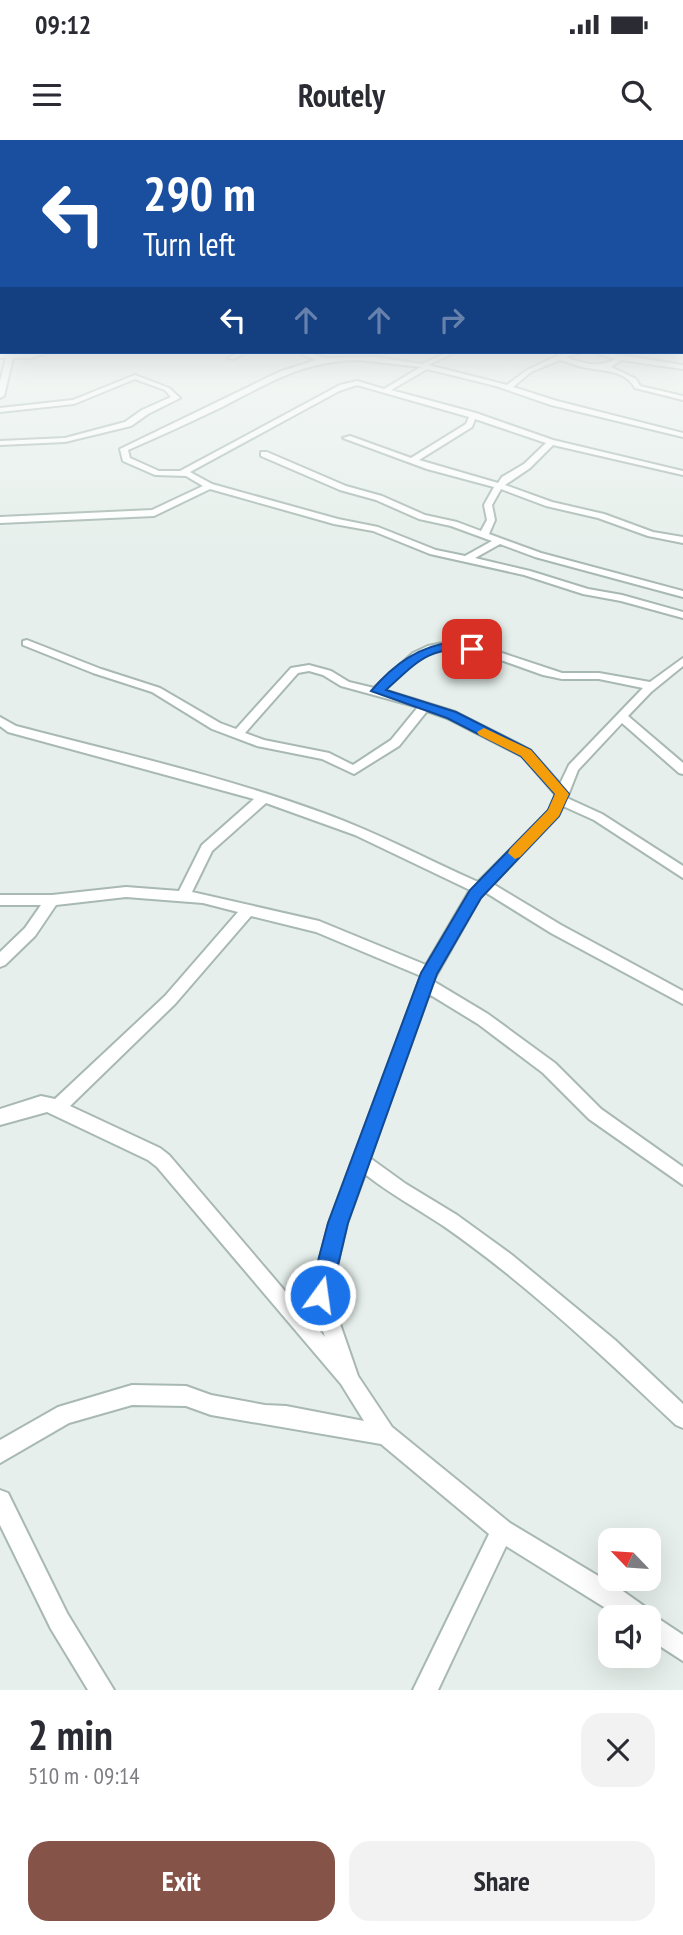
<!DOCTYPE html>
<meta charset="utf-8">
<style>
:root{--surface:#fff;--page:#f2f2f3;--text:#2b2b33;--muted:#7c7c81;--accent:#855347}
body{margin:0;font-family:"PT Sans Narrow",sans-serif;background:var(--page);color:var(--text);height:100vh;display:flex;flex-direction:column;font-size:26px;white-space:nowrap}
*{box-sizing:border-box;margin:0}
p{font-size:23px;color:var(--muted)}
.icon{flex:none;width:38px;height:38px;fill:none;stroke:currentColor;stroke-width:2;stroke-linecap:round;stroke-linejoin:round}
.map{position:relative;height:1550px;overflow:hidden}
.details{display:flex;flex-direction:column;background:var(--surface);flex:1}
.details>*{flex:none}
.guide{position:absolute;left:0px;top:0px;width:684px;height:214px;box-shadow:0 7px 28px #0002;background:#1a4fa0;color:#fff;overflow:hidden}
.needle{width:46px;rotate:295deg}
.controls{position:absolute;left:598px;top:1388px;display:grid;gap:14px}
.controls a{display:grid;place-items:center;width:63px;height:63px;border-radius:14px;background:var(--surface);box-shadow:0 7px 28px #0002;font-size:35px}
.pin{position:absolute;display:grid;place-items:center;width:60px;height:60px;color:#fff;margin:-30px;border-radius:14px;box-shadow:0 4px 10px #0006}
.me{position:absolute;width:77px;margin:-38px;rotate:14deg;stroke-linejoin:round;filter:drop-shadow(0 0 5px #0008)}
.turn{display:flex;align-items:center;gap:24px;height:147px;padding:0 28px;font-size:32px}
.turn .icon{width:91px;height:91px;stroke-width:2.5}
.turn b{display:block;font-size:49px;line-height:60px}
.lanes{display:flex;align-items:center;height:66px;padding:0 28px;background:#0003;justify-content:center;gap:35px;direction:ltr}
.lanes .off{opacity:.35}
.round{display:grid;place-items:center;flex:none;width:74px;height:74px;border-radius:21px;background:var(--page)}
.overview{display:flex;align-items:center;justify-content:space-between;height:119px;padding:0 28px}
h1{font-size:42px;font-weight:800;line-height:52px}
.action{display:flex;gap:14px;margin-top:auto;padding:14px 28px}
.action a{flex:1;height:80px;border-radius:21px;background:var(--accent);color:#fff;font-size:28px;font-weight:800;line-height:80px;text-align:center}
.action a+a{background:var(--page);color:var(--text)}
.status{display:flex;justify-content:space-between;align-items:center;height:49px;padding:0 35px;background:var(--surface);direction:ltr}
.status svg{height:19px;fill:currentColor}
header{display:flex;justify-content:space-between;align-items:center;height:91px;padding:0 28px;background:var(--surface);font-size:32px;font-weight:800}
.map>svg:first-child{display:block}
</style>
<div class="status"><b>09:12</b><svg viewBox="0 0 49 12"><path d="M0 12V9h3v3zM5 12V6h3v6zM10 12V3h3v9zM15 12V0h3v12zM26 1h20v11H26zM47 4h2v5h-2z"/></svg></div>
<header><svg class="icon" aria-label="menu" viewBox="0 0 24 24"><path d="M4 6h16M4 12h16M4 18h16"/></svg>Routely<svg class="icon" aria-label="search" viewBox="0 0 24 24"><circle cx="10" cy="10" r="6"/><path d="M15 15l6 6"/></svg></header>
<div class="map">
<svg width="683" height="1550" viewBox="0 0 683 1550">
<rect width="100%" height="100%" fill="#e6efeb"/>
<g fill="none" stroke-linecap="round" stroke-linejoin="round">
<g stroke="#a8b8b2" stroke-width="4">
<g id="street">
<polygon points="40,212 50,212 31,218 13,218 4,256 0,258 0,242 6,218 0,218 0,214"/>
<polygon points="240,212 248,212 233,219 228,218"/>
<path d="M305,212h8l-2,2 14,4 50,-1 47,7 26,-12h8l-28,13 79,20 20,-15 30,-14 2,-3 25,-1 -19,5c18,6 33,12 50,2l-22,-7h9l81,13v4l-62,-9 -10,7 25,12 4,7 43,10v4l-48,-12c-10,-19 -35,-17 -53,-21 -7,-2 -15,-5 -22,-7l-29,12 -18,15 44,14 126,32v4l-132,-32 -55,-19 -69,-17 -36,21 85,23 77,27 130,31v4l-130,-30 -23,23 -25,17 47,17 52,12 49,18 30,5v6l-35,-7 -50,-18 -52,-12 -45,-17 -9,16 3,15 -6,14 52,19 142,38v6l-148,-40 -35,-13 -25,14 55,13 58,18 34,6 61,17v6l-62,-17 -38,-7 -59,-19 -94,-21 -57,-23 -39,-7 -124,-35 -56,27 -154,7v-6l152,-7 51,-24 -17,-10 -31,-1 -32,-14 -3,-12 159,-77 37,-12 -13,-5zM359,220l62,7 -37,22 -27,-8 -17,4 -160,86h-21l-29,-13 -2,-8c32,-14 63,-28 94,-43 49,-25 80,-46 137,-47zM357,245l112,32 -3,7 -55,34 -61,-22 -7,2 84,31 67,18 -10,18 3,15 -6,11 -24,-9 -32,-7 -43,-19 -36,-10 -79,-34h-6v4l79,34 36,10 43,19 32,7 41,15 -27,15 -29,-6 -58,-23 -40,-8 -126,-35 -22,-12 149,-81zM475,279l71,24 -22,21 -22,13 -4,6 -79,-23 53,-33z"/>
<polygon points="135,235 169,248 180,258 148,274 131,286 65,302 0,305 0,301 65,298 125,282 142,270 171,257 165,250 135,239 74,264 0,272 0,268 73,260"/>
<path d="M27,500l74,29 59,19 60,35 16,6 55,-61 18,-3 22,6 18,11 25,6 39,-35 15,-7 20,-4 36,5 78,26h37l51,9 33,-24v8l-32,26 -23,24 55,47v11l-4,-1 -57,-50 -44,47 -11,28 35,16 81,52v12l-89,-58 -31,-14 -5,10 -65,68 68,41 122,66v13l-132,-71 -66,-41 -5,6 -47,83 55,33 67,49 46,46 82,58v18l-94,-66 -46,-46 -65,-49 -49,-30 -59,164 36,26 51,31 55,40 103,85 68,64v24l-7,-3c-72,-68 -149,-141 -231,-198 -27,-18 -55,-33 -80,-53l-18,49 -17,72 28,81 34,51 118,96 110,66 28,20 2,4 33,22v26l-34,-22v-22h-29l-114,-71 -68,144h-25l76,-156 -108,-90 -170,-29 -25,-9 -54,-1 -63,18 -69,40v-23l58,-33 74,-22 54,1 25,9 54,10 21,1 78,15 -23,-37 -184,-217 -9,-7 -101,-48 -47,13v-16l41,-13 14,3 110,-103 73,-84 -35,-9 -77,-6 -70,8 -21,31 -30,29 -5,2v-15l25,-24 16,-23h-41v-10h52l74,-8 53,4 23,-46 52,-46 -246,-67 -8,-6v-9l16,9c103,27 207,50 307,87 53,19 103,46 155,69l71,-71 7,-16 -34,-39 -75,-38 -20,-7 -28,35 -45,28 -32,-15 -65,-13 -45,-17 -60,-37 -59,-19 -70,-28v-4zM448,508l30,4 65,23 19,4h37l44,9 -74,77 -9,19 -30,-34 -75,-38 -71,-22c20,-18 36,-37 64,-42zM309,531l14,4 18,11 77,21 -27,33 -38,25 -24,-12 -65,-13 -19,-7 53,-60zM266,663l89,32 115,55 -44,75 -107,-44 -127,-29 20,-41zM251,776l65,16 105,44 -92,247 -17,67 -16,14 -127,-149 -9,-7 -90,-42 105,-102zM316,1172l9,25 -16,-19z"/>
<polygon points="0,1350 8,1353 67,1473 114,1550 88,1550 51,1489 0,1385"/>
</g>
</g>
<use href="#street" fill="#fff" fill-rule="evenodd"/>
</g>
<linearGradient id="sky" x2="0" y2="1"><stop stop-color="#84bce0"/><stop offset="0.48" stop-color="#f4f8f6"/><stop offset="1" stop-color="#f4f8f6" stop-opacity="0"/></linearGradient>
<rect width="683" height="419" fill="url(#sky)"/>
<path fill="#1a73e8" stroke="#114b97" stroke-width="2" d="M453,502l25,7 -6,3c-42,-8 -56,11 -86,38l70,22 75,38 38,44 -10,22 -78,82 -44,76 -89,249 -17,72 -4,7 -7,3 -8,-3 -3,-7 19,-72 93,-250 49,-83 78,-80 7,-16 -34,-38 -74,-38 -76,-27c23,-27 48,-45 82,-49z"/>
<polygon fill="#f59e0b" points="484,588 531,610 569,654 559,676 520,717 515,719 508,713 510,709 548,670 555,654 521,616 479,595 477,592"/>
</svg>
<div class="controls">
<a><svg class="needle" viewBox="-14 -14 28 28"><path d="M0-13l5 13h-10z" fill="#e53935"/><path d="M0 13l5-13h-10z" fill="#7c7c81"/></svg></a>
<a><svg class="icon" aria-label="sound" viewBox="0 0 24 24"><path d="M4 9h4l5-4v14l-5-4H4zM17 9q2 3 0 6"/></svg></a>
</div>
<div class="pin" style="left:472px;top:509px;background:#d93025"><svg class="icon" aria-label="arrive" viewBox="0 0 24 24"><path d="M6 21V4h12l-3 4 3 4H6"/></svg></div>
<svg class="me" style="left:320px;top:1155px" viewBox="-20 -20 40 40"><circle r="17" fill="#1a73e8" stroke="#fff" stroke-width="3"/><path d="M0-11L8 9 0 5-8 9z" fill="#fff"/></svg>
<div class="guide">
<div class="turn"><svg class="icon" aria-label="left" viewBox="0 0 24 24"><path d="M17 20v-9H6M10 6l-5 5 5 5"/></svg><div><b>290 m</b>Turn left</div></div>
<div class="lanes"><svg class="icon" aria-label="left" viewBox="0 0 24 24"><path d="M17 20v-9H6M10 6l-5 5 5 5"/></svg><svg class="icon off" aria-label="ahead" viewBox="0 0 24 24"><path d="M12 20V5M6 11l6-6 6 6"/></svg><svg class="icon off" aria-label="ahead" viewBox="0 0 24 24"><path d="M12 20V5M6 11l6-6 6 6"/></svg><svg class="icon off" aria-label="right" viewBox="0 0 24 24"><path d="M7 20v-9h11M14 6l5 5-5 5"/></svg></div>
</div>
</div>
<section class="details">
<div class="overview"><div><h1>2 min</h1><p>510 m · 09:14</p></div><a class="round"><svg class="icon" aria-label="close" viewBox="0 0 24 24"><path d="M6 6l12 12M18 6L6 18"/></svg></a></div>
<div class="action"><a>Exit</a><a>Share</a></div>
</section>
